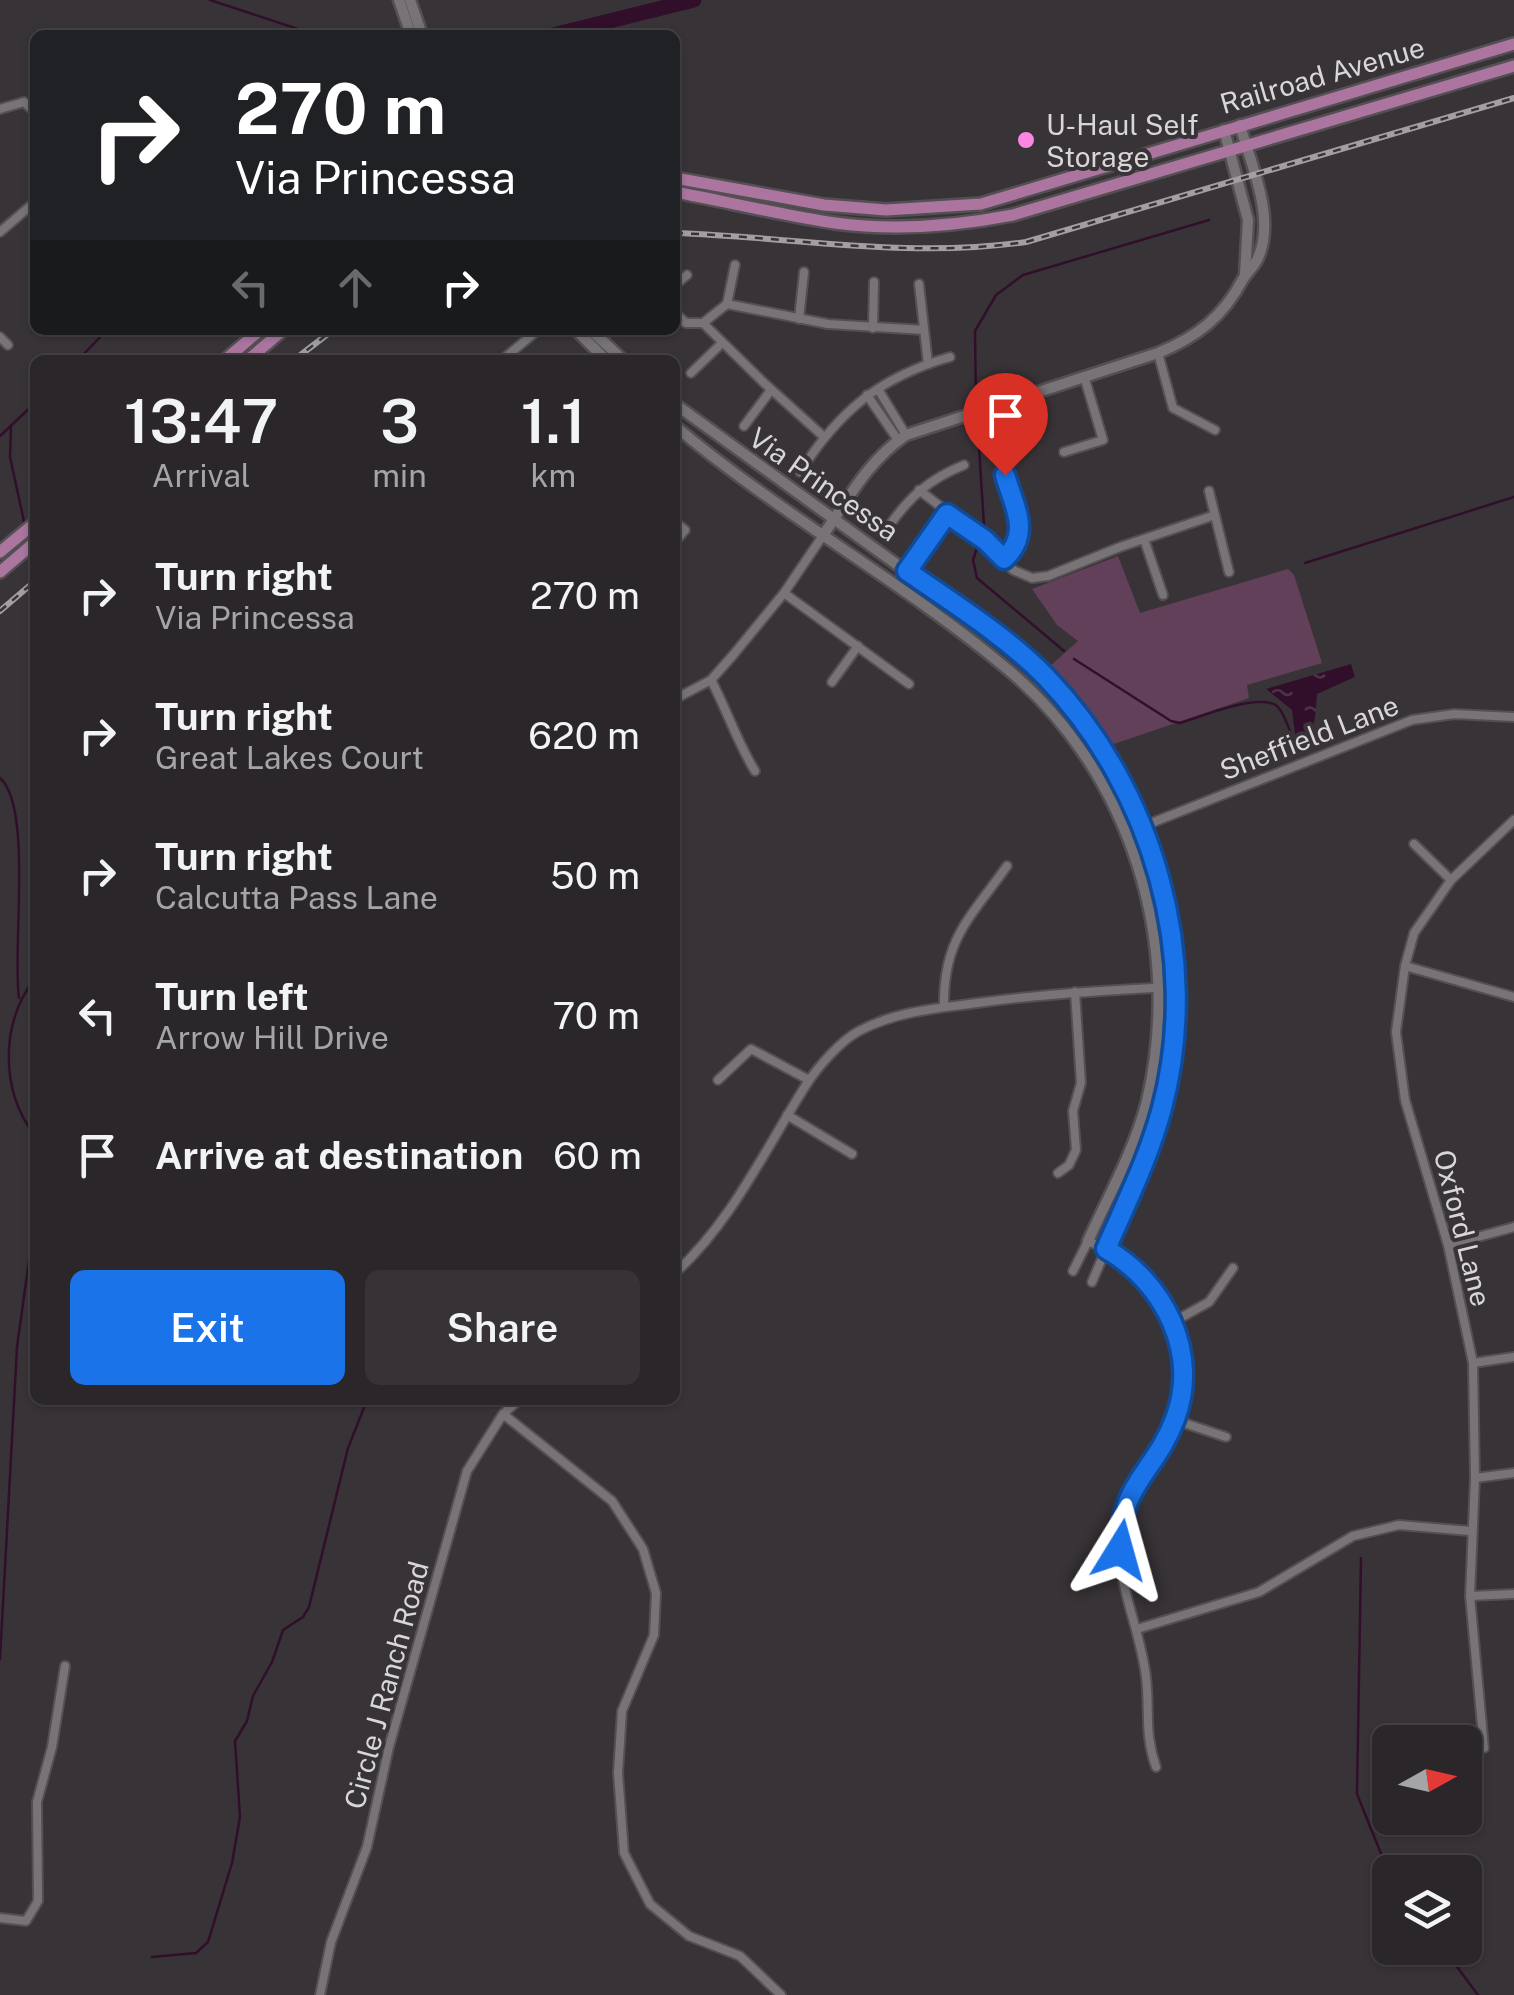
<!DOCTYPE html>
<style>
:root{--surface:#2a2629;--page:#363235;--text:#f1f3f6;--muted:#a5a5a8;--line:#464346;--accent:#1a73e8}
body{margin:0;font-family:"Public Sans",sans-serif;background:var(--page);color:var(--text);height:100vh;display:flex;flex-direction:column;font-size:38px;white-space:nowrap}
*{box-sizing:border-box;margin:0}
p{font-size:32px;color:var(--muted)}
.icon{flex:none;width:55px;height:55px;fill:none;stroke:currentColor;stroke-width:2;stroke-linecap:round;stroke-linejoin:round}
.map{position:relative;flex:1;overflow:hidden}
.panel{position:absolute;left:30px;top:355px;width:650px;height:1050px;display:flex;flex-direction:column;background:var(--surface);border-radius:15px;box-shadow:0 2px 8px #0004,0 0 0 2px var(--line)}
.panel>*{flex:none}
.banner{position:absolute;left:30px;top:30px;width:650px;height:305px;border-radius:15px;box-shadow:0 2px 8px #0004,0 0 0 2px var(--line);background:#202124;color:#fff;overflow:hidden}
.needle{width:65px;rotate:82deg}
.buttons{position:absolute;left:1372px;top:1725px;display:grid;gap:20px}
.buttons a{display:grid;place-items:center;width:110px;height:110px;border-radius:15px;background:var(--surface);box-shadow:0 2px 8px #0004,0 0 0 2px var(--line);font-size:50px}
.pin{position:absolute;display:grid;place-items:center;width:85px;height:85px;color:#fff;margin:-102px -42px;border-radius:50% 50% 50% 0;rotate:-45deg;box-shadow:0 0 10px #0007}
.pin .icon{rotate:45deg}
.me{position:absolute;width:110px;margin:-55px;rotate:8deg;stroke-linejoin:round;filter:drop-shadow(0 0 8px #0008)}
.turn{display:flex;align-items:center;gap:35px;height:210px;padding:0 40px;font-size:45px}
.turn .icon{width:130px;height:130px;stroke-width:2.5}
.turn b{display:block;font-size:70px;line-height:85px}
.lanes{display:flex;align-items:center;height:95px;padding:0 40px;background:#0003;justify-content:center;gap:50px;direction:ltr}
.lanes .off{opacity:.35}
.eta{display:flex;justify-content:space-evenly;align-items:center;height:170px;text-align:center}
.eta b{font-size:60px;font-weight:600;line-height:70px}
.primary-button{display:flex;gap:20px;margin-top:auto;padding:20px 40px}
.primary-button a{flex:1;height:115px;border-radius:15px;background:var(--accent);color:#fff;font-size:40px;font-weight:600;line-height:115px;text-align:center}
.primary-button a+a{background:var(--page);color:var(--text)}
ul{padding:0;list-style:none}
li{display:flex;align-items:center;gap:30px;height:140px;padding:0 40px}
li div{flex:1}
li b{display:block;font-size:38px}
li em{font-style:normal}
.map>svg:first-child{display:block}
</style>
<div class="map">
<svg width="1514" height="1995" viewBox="0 0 1514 1995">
<defs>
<pattern id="water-ripples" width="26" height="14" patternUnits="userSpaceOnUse" patternTransform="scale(2.5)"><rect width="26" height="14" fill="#310f2b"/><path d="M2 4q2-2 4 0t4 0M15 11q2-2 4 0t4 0" fill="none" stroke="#4e3149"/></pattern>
</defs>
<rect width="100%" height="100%" fill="#383337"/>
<polygon fill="#62405a" points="1118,556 1140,613 1288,569 1294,575 1322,663 1247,685 1249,698 1114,744 1049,667 1078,641 1057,625 1032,589"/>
<path fill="url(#water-ripples)" d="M1351,664l4,13 -38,17c-2,20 1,40 -21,48l-4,-32 -26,-21z"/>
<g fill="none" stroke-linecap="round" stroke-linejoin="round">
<g stroke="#310f2b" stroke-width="2.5">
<polyline points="210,0 316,35"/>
<polyline points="78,360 107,330"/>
<polyline points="976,407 975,331 996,295 1023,275 1209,220"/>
<polyline points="977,415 984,526 973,560 977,578 1064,651"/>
<polyline points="11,425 10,457 25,526"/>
<polyline points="0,436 35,403"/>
<polyline points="32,553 35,566"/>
<polyline points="1305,563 1514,497"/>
<path d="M1074,659l97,62 9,2c21,-6 82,-32 98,-16 8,9 12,25 16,36"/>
<path d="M0,778c33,29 12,172 19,220"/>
<path d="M35,978c-35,46 -35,112 0,158"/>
<polyline points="1361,1558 1357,1794 1390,1876"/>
<polyline points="0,1659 17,1347 35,1217"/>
<polyline points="1443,1948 1478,1995"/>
<polyline points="152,1957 196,1953 208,1942 232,1863 240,1817 235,1741 247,1721 253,1696 272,1662 283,1630 303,1617 309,1607 348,1448 367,1400"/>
</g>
<polyline stroke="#310f2b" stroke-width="15" points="553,35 694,0"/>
<g stroke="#534f52" stroke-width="12">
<g id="street">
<polyline points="0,109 24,102 35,112"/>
<polyline points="0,232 35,202"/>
<polyline points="919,284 928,364"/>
<polyline points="675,285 687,275"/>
<polyline points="727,304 735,265"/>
<polyline points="675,313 686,323 703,323 763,382 823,436"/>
<polyline points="799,319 804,272"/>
<polyline points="703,323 727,304 828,324 924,330"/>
<polyline points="873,328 874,282"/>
<polyline points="0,337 8,345"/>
<polyline points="1158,353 1173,408 1215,430"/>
<polyline points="502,360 538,330"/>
<polyline points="691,373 722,343"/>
<polyline points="878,389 906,435"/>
<polyline points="867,395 898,440"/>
<polyline points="997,403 1005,428 1005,475 1022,532 1013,551 1004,559"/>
<polyline points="744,426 771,390"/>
<polyline points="1064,452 1103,440 1084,376"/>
<path d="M800,472c39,-61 80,-95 150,-115"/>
<polyline points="919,490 985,541 1013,570 1032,578 1048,576 1120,547 1215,515"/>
<polyline points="1209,491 1229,572"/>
<polyline points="675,522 685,530 675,542"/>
<path d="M887,529c21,-31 42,-50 77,-64"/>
<polyline points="1144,539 1163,595"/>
<polyline points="907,571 947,514"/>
<polyline points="784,593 909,684"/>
<path d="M711,680c16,30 26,62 44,91"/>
<polyline points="832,682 858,646"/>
<polyline points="675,699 711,680 734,654 784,593 824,534"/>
<polyline points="1126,833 1412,720 1454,714 1514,717"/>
<polyline points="1414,844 1451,880"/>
<polyline points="1405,966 1514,997"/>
<path d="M944,1007c-1,-68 26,-89 63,-141"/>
<polyline points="718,1080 751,1049 809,1080"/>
<polyline points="787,1115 852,1154"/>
<polyline points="1058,1173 1069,1165 1076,1150 1073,1111 1081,1083 1075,992"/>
<polyline points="1448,1245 1514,1227"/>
<path d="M1073,1271l15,-30c16,7 32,15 46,26 42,34 61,103 41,153 -15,38 -51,66 -55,108 -6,52 20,98 26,149 4,34 -2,56 10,90"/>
<path d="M675,1273c56,-50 91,-125 131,-188 11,-17 34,-44 53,-54 35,-19 78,-23 118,-28 66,-9 131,-13 198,-16"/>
<polyline points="1092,1282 1106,1249"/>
<polyline points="1173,1322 1209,1302 1233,1268"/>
<polyline points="1473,1363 1514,1357"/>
<polyline points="503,1414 612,1501 643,1549 656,1593 654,1635 622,1711 618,1773 624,1853 650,1904 689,1936 740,1956 781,1995"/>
<polyline points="1175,1420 1226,1437"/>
<polyline points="1475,1478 1514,1473"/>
<polyline points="1470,1596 1514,1594"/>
<polyline points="1137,1629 1259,1592 1353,1536 1399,1525 1470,1531"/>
<polyline points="1484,1748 1470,1596 1475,1478 1473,1363 1448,1245 1405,1100 1396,1032 1405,966 1414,933 1451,880 1514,820"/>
<polyline points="0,1918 26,1921 38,1901 37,1802 52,1747 65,1666"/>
<polyline points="320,1995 331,1942 367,1847 389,1747 467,1471 503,1414 519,1400"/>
</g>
</g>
<g stroke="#534f52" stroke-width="15">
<g id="secondary">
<polyline points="399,0 411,35"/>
<polyline points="410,0 422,35"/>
<polyline points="1224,130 1248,220 1245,275"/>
<polyline points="576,330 606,360"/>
<polyline points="591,330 623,360"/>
<path d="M675,404l340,246c126,114 191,288 147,457 -13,49 -36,96 -56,142"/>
<path d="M675,426c104,88 226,154 331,242 125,103 178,276 141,433 -12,48 -38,94 -59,140"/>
<path d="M824,534c25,-37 45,-74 82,-99l252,-82c39,-16 65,-36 85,-74 4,-6 10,-12 14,-19 20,-40 -6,-95 -17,-135"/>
</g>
</g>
<g stroke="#534f52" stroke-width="16">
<g id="primary">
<polyline points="675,178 824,205 886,210 981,204 1514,44"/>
<path d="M675,192c53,10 107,23 160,31 59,8 121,3 178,-8l501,-149"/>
<polyline points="225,360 260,330"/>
<polyline points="248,360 283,330"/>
<polyline points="0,552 35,523"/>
<polyline points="0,572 35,542"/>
</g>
</g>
<use href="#street" stroke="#787377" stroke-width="8"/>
<use href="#secondary" stroke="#787377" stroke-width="10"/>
<use href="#primary" stroke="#ab75a0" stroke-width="11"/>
<g stroke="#a29ea1" stroke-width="6">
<g id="rail">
<path d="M675,233c118,4 233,26 351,9l488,-144"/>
<polyline points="294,360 333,330"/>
<polyline points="0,611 35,581"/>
</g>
</g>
<use href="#rail" stroke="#383337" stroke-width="2.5" stroke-dasharray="8" stroke-linecap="butt"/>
</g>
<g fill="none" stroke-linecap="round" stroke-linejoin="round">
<g stroke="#114b97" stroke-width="25">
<path id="route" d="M1005,475c9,32 27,58 -1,84l-19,-19 -38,-26 -40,57c47,33 99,65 139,106 107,112 156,280 116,431 -13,49 -36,95 -56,141 58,33 94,104 69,170 -20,54 -56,64 -55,131"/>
</g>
<use href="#route" stroke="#1a73e8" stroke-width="18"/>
</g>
<circle fill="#fb86e4" stroke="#383337" stroke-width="4" cx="1026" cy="140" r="10"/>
<g text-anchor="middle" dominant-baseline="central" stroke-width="8" stroke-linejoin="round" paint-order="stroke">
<g font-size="28" fill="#d9d6d8" stroke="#383337">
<text transform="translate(1322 75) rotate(-16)">Railroad Avenue</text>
<text transform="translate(824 484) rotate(35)">Via Princessa</text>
<text transform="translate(1309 737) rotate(-21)">Sheffield Lane</text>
<text transform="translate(1463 1228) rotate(76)">Oxford Lane</text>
<text transform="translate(386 1685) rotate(-75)">Circle J Ranch Road</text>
</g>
<g font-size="28" fill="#d9d6d8" stroke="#383337" text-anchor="start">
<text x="1046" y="124">U-Haul Self<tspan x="1046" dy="32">Storage</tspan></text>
</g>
</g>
</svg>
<div class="buttons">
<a><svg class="needle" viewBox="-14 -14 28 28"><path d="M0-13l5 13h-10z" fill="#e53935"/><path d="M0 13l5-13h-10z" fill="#a5a5a8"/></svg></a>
<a><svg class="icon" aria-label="layers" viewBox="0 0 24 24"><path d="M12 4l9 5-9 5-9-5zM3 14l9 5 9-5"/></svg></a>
</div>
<div class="pin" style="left:1005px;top:475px;background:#d93025"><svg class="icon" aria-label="arrive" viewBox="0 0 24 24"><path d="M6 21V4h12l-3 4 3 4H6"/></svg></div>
<svg class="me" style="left:1120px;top:1550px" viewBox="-20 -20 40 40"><path d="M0-17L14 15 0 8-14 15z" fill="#1a73e8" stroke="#fff" stroke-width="4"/></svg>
<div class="banner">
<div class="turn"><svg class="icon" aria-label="right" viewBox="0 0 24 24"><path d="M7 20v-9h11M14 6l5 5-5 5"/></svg><div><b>270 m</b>Via Princessa</div></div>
<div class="lanes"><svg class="icon off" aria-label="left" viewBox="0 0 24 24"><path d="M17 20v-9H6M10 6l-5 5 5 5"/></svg><svg class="icon off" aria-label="ahead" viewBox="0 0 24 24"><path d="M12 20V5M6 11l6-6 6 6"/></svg><svg class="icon" aria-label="right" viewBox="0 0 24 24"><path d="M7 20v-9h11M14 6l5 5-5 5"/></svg></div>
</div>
<section class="panel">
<div class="eta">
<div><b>13:47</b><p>Arrival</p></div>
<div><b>3</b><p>min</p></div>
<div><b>1.1</b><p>km</p></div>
</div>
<ul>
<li><svg class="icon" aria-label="right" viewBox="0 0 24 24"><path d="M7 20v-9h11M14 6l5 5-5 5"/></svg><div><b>Turn right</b><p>Via Princessa</p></div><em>270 m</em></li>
<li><svg class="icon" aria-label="right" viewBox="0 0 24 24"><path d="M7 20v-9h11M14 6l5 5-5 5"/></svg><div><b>Turn right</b><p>Great Lakes Court</p></div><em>620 m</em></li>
<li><svg class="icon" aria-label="right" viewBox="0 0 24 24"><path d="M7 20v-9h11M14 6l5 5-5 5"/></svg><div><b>Turn right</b><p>Calcutta Pass Lane</p></div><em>50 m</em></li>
<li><svg class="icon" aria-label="left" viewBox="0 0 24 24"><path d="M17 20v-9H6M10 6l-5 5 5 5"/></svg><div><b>Turn left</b><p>Arrow Hill Drive</p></div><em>70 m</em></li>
<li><svg class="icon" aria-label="arrive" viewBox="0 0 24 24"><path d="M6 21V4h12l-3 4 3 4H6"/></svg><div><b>Arrive at destination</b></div><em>60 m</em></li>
</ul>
<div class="primary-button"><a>Exit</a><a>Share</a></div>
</section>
</div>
